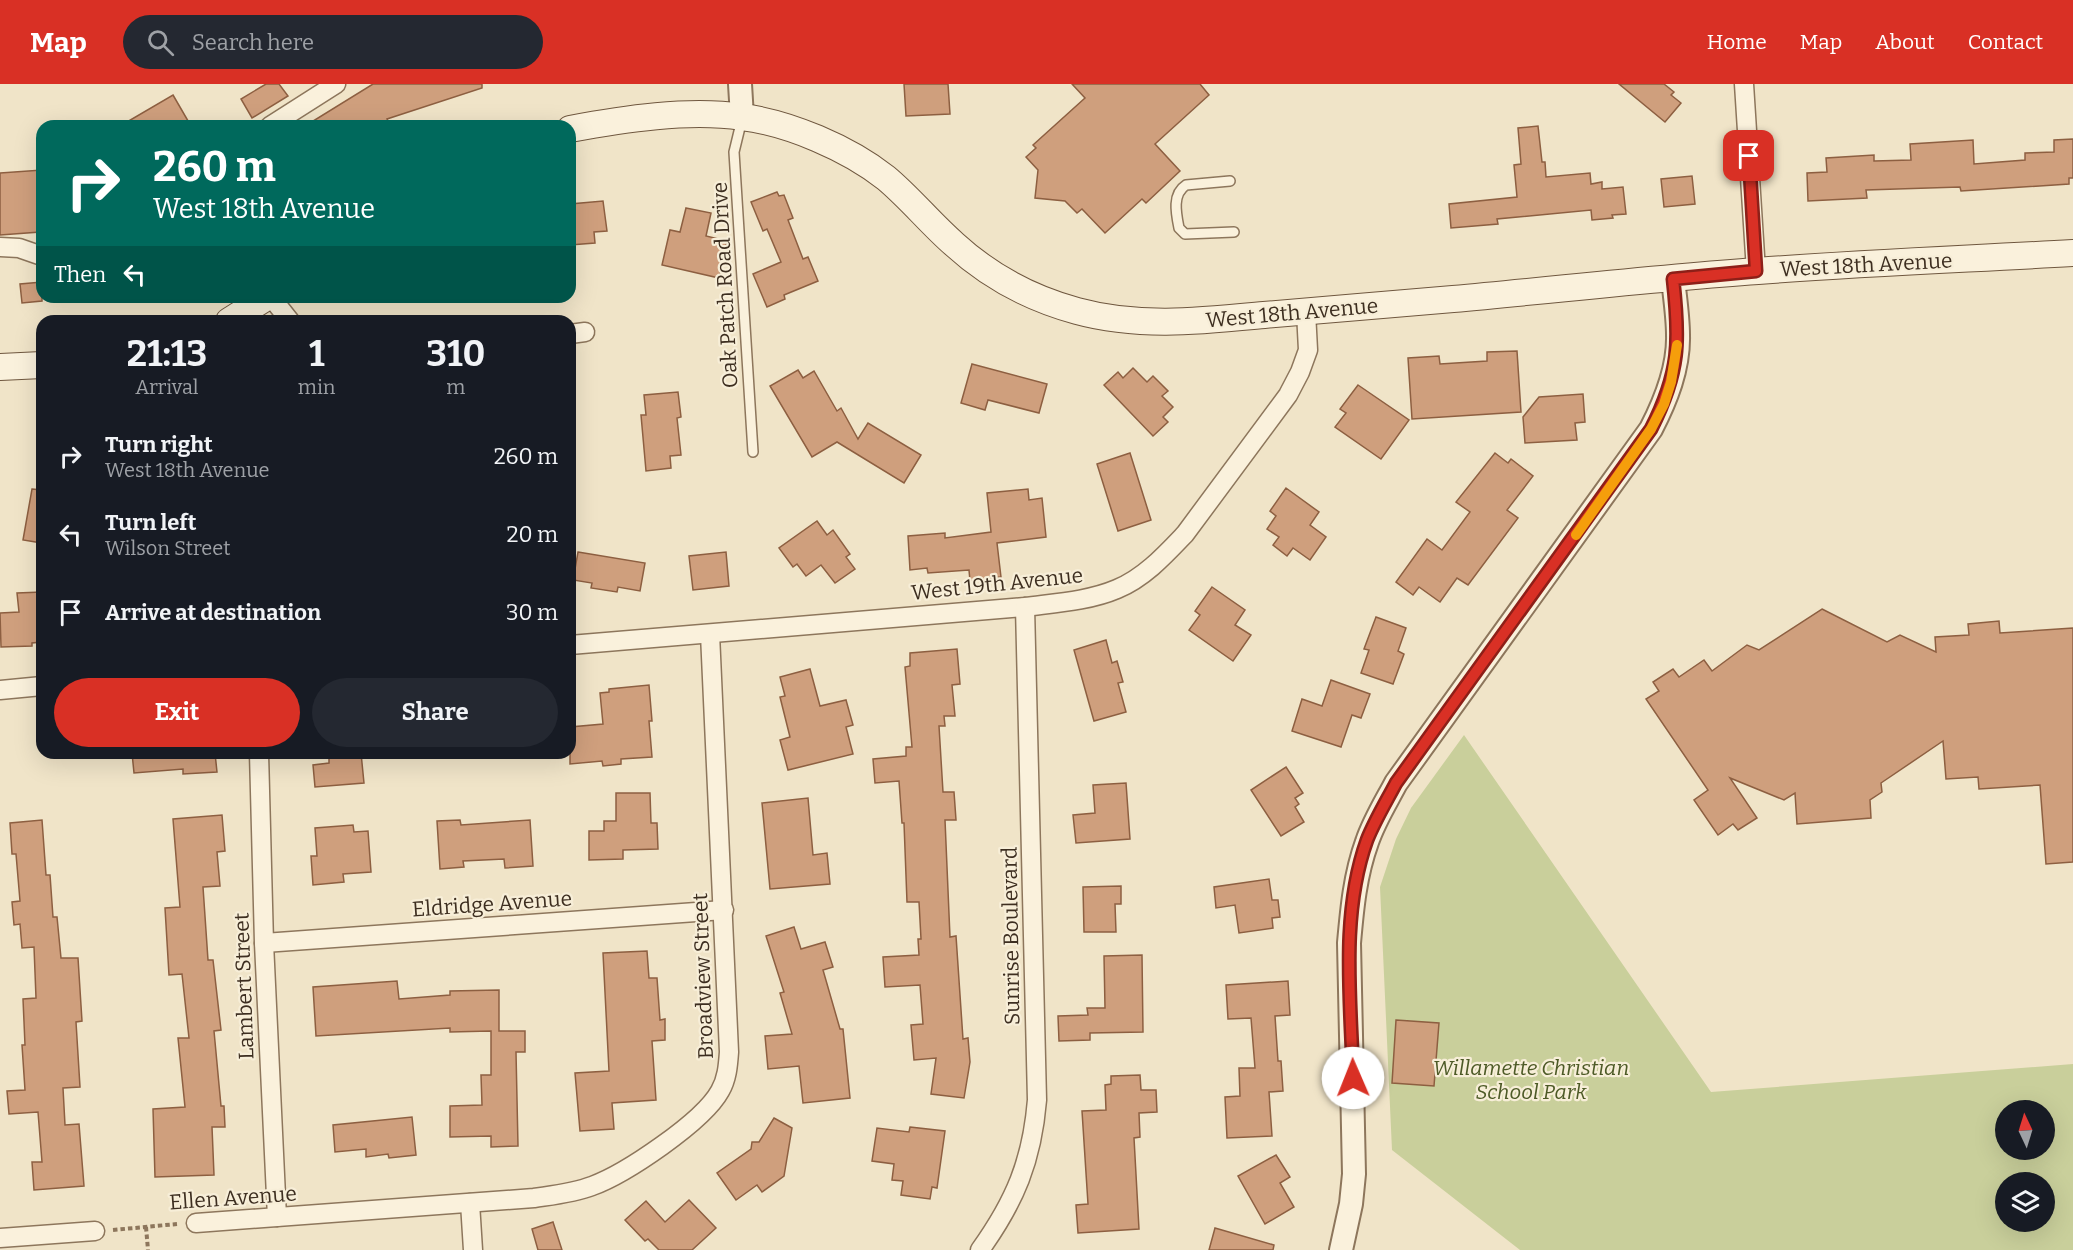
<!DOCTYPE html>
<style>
:root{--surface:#171b24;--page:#242831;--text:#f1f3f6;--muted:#9ea1a6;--accent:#d93025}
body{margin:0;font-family:Bitter,serif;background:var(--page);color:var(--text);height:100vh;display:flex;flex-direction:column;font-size:22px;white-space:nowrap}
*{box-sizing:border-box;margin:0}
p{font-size:20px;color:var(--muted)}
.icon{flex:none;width:33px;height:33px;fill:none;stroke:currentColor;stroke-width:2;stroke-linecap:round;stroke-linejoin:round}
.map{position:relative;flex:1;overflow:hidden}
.panel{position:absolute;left:36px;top:231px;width:540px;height:444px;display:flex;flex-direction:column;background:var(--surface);border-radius:18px;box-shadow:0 6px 24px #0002}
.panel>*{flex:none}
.guide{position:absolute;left:36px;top:36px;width:540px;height:183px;border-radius:18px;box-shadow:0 6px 24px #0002;background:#00695c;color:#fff;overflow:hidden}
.needle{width:39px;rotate:356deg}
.fabs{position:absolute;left:1995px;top:1016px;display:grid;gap:12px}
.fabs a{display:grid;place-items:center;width:60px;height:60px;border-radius:50%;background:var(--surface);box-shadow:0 6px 24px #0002;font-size:30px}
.pin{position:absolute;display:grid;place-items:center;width:51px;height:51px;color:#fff;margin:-26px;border-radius:12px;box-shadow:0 3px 9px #0006}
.me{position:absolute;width:66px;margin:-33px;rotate:359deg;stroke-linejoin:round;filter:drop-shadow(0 0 4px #0008)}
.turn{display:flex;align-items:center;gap:21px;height:126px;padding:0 18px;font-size:27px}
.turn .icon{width:78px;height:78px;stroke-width:2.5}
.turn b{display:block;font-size:42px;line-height:51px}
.then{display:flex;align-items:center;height:57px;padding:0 18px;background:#0003;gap:12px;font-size:22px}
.eta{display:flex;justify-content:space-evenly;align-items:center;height:102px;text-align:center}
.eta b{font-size:36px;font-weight:700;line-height:42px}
.button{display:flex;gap:12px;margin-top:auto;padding:12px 18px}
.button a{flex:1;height:69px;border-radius:36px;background:var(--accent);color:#fff;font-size:24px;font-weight:700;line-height:69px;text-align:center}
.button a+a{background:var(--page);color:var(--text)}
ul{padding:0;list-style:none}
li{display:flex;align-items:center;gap:18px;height:78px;padding:0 18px}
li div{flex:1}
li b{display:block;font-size:22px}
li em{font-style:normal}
header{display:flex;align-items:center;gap:36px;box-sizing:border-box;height:84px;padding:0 30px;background:var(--accent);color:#fff}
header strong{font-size:28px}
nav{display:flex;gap:33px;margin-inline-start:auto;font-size:21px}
.search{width:420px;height:54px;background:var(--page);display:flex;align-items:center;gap:15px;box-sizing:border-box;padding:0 21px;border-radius:33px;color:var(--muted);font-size:22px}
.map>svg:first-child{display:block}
</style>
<header>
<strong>Map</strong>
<div class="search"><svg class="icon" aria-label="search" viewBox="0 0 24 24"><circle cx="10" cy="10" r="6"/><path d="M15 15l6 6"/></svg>Search here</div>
<nav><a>Home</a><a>Map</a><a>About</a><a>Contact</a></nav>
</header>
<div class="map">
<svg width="2073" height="1166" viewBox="0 0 2073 1166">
<rect width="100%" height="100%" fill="#f0e4c8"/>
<path fill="#c9cf9b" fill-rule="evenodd" d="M1464,651l247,357 362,-28v186h-553l-128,-100 -12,-263 16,-48 15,-31zM2006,1026h38v39h-38zM2006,1098h38v39h-38z"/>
<g fill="#cf9f7d" stroke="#8d5f41" stroke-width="1.5">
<polygon points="266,0 279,0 288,12 252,34 241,15"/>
<polygon points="373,0 482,0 482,4 387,35 391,42 305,42"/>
<polygon points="904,0 948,0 950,30 906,32"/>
<polygon points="1072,0 1200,0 1209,11 1155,60 1180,87 1146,119 1142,115 1105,149 1082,125 1077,129 1065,117 1035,114 1038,86 1026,73 1036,64 1033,61 1085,14"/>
<polygon points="1619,0 1664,0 1674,8 1671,11 1681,19 1665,38"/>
<polygon points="173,11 191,42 120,42"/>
<polygon points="1538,42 1542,78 1545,78 1546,93 1590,89 1591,100 1602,98 1602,105 1623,103 1626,130 1612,131 1613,134 1592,136 1591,126 1497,135 1498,140 1451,144 1449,120 1517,113 1514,81 1521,80 1518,44"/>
<polygon points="2073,55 2073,94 2069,94 2069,100 1961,107 1960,103 1866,106 1867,114 1808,117 1807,89 1827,88 1826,74 1874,71 1874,77 1911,76 1910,60 1973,56 1974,80 2025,76 2025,69 2054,68 2054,56"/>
<polygon points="42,86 42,113 38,113 40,148 0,151 0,89"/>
<polygon points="1692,92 1695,120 1664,123 1661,95"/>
<polygon points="777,108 779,112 784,111 793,134 788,136 803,175 808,173 818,197 784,211 785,215 767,223 753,190 781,178 767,145 763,147 751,118"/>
<polygon points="603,117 607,147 594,148 595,159 570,161 570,120"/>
<polygon points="686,124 711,129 706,152 727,157 719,194 662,181 670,146 680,148"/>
<polygon points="42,198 42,217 22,219 20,200"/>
<polygon points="1517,267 1521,328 1412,335 1408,274 1439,272 1440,280 1487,277 1487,268"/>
<polygon points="972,280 1047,300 1039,329 988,316 985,326 961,319"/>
<polygon points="1133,284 1147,298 1153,292 1168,307 1162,312 1173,323 1163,333 1168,338 1153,352 1104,301 1118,288 1123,294"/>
<polygon points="798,286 803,294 814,287 837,327 841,324 858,355 868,339 921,371 904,399 837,358 812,373 770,302"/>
<polygon points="1358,301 1409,336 1381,375 1335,343 1346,329 1340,325"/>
<polygon points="678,308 681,333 677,334 681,371 670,372 671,384 646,387 641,331 646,331 644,311"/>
<polygon points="1583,310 1585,338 1575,339 1577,356 1525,359 1523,333 1539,313"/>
<polygon points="1130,369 1151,436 1118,447 1097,380"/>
<polygon points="1495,369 1508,379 1511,375 1533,392 1507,426 1518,434 1468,501 1457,494 1440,518 1419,503 1413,511 1396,498 1427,455 1442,466 1470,428 1456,418"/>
<polygon points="1286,404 1319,428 1310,441 1326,453 1310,476 1293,464 1287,472 1273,461 1279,453 1267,445 1276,432 1270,427"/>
<polygon points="32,405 42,406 42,459 23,456"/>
<polygon points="1028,405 1029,416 1042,414 1046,453 997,459 1001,493 970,497 969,486 928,489 927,484 910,486 908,452 945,449 945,454 991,448 987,409"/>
<polygon points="817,437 827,451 833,446 850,470 846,473 855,485 835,499 821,481 806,492 797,480 793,483 779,464"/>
<polygon points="578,468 645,479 640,507 618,503 617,508 591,504 592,499 573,496"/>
<polygon points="726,468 729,502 693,506 689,472"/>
<polygon points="1212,503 1245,526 1235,541 1251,551 1233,577 1189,546 1200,531 1195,527"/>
<polygon points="42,508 42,558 32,559 32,562 1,563 0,529 19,528 17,509"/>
<polygon points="1822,525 1887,558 1900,551 1936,568 1935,553 1969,551 1968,540 1999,537 2000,549 2073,544 2073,778 2046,780 2040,701 1979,705 1978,693 1946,695 1943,657 1881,699 1882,708 1870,716 1871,734 1797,740 1795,709 1784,716 1730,694 1757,734 1738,746 1733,740 1718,751 1694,716 1708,706 1646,615 1659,607 1653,598 1673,585 1679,593 1704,576 1712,587 1747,561 1759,566"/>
<polygon points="1376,533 1406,544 1398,567 1404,570 1393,600 1361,589 1369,566 1364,565"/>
<polygon points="1106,556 1112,579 1117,577 1123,598 1118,599 1126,628 1094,637 1074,566"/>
<polygon points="957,565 960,600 952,601 955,632 944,632 945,642 939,642 943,708 954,708 956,736 945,736 950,853 956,852 963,955 968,954 970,978 964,1014 931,1010 936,974 914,976 911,941 923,940 920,901 885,903 883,873 919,871 918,855 921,855 919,818 907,818 904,739 902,739 899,697 875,699 873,675 906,672 906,663 912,663 905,583 910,582 910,569"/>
<polygon points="810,585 820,622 846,616 853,641 846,643 853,670 788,686 780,656 790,653 780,613 785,612 780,593"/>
<polygon points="1331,596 1370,610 1361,634 1352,631 1341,663 1292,647 1302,615 1322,622"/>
<polygon points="649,601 652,637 649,637 652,673 621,675 621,680 603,682 602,677 570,680 570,643 603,640 600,609 609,608 609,605"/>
<polygon points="132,669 215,669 217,688 183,690 183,685 134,689"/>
<polygon points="329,669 361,669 364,699 315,703 313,681 329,679"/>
<polygon points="1286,683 1303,709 1295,714 1299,720 1295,723 1304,738 1281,752 1251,706"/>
<polygon points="1126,699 1130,755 1076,759 1073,731 1095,729 1093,701"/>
<polygon points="616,709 650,709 651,739 657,739 658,765 623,766 623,775 589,776 589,747 604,747 604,737 616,737"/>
<polygon points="808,714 813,771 827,769 830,800 770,805 762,719"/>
<polygon points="222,731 225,767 217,768 220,802 203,803 208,876 213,876 221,946 214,947 221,1022 224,1022 225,1043 212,1043 214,1091 155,1093 153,1025 185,1023 178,954 189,954 182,890 169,891 165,824 180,823 173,735"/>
<polygon points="42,736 46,791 50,791 53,833 57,833 61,874 78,874 82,937 76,938 80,1003 63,1004 65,1041 79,1040 84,1102 34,1106 32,1078 42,1078 38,1028 9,1030 7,1007 25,1006 22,961 25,961 23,915 36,914 34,863 22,864 20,840 14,841 12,818 20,817 16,770 12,770 10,739"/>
<polygon points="460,736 461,741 530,736 533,782 505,784 504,775 463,777 464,783 440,785 437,737"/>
<polygon points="353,741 354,748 368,747 371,788 343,790 344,798 313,801 311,772 317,772 315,744"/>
<polygon points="1269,795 1272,816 1278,816 1280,833 1272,834 1273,844 1239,849 1235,821 1216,824 1214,803"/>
<polygon points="1121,802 1121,820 1115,820 1116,848 1084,848 1083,803"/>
<polygon points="794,843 801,865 825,858 833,883 823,886 840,945 843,945 850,1014 803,1019 799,982 768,985 765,952 792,950 780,909 784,908 766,852"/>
<polygon points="647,867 649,894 657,894 660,936 665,935 665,956 652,957 656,1016 612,1019 614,1045 580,1047 575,989 609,987 603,869"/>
<polygon points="1142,871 1143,948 1090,949 1090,956 1059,957 1058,932 1088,931 1087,924 1105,924 1104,872"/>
<polygon points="397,897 399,915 450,911 450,907 499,906 499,947 525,947 525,968 516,968 518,1062 491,1063 491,1052 450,1053 450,1022 482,1021 481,991 491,991 491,947 450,948 450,944 316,952 313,903"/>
<polygon points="1288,897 1290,931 1275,932 1278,977 1281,977 1283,1007 1269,1008 1272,1052 1227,1054 1225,1013 1240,1012 1239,984 1255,984 1251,934 1228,935 1226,901"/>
<polygon points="1396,936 1439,939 1434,1002 1392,999"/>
<polygon points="1140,991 1141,1006 1156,1006 1157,1028 1139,1029 1140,1053 1134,1054 1139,1145 1078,1149 1076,1121 1088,1120 1082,1027 1106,1026 1105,1001 1111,1000 1111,992"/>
<polygon points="412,1033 416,1071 389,1074 388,1070 366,1073 366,1065 335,1068 333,1041"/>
<polygon points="774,1034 792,1044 784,1092 762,1108 757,1101 736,1116 717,1089 751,1065 752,1058 759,1058"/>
<polygon points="910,1043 945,1047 937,1104 932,1103 930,1115 901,1111 903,1097 892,1096 894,1080 872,1077 877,1044 909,1048"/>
<polygon points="1276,1071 1290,1093 1280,1099 1294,1123 1265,1140 1238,1092"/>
<polygon points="689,1116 716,1144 692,1166 659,1166 648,1155 645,1157 625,1136 646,1117 665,1138"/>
<polygon points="553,1138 562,1166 538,1166 532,1145"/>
<polygon points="1215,1144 1274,1161 1273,1166 1209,1166"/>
</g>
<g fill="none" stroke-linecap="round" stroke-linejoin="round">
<g stroke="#8d765c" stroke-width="12">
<g id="service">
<polyline points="742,35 734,68 753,368"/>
<path d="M1230,97l-44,4c-14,9 -10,28 -7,43l6,6 49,-2"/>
</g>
</g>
<g stroke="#8d765c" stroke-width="21">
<g id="minor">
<polyline points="1744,0 1756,187"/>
<polyline points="270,42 336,0"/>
<polyline points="0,163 19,164 42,172"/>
<polyline points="271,213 290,237"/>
<polyline points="570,250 585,248"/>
<path d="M570,561l455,-38c30,-4 64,-6 92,-18 27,-11 48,-34 68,-55l103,-139 12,-23 8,-22 -2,-38"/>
<polyline points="0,606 42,602"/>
<polyline points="259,669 264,859 277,1133"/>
<polyline points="264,859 724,826"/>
<polyline points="470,1119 473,1166"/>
<path d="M196,1139l338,-25c20,-3 40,-5 58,-12 33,-12 111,-64 128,-95 7,-12 8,-25 9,-39l-19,-418"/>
<polyline points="0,1154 95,1147"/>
<path d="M980,1166c35,-49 52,-89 57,-150l-12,-493"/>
</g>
</g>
<g stroke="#8d765c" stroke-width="26">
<g id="tertiary">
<polyline points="740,0 742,33"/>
<path d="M1341,1166l10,-46 3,-30 -5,-231c3,-34 6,-68 18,-101 7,-21 19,-40 29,-59l255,-354c15,-29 28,-61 27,-94 0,-18 -3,-37 -5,-56"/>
</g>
</g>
<g stroke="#6f573f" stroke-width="28">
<g id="secondary">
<path d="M570,45c53,-10 119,-20 172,-12 47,6 106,31 144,61 24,20 44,45 68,66 36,33 75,54 123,67 62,17 124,10 187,4 63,-5 126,-11 189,-16 101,-9 203,-21 305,-28 105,-8 210,-12 315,-18"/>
<polyline points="229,237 267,213"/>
<polyline points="0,283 42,281"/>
</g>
</g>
<g stroke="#8d765c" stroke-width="4" stroke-dasharray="4.5 3" stroke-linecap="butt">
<polyline points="146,1143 148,1166"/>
<polyline points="113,1146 177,1140"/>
</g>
<use href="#service" stroke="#faf1dc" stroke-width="9"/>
<use href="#minor" stroke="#faf1dc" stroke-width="18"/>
<use href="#tertiary" stroke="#faf1dc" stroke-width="22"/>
<use href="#secondary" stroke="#faf1dc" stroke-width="26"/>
</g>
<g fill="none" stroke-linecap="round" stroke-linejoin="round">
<g stroke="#8d1f18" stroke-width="15">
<path id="route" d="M1353,994c-2,-78 -13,-163 14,-238 8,-20 19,-38 29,-57l255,-354c29,-57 29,-88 22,-150l83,-8 -7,-115"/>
</g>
<use href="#route" stroke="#d93025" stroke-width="10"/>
<polyline stroke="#f59e0b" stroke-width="10" points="1576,451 1651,345 1664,320 1671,298 1677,261"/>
</g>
<g text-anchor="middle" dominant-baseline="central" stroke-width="4.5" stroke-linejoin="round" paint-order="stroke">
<g font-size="21" fill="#3d2e20" stroke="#f7eed8">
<text transform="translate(1866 181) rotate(-3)">West 18th Avenue</text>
<text transform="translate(725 201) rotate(-93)">Oak Patch Road Drive</text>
<text transform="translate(1292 229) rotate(-5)">West 18th Avenue</text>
<text transform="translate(997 500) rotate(-6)">West 19th Avenue</text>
<text transform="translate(492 820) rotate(-4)">Eldridge Avenue</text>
<text transform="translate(1011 852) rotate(-91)">Sunrise Boulevard</text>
<text transform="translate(703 892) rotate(-92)">Broadview Street</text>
<text transform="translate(244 902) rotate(-92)">Lambert Street</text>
<text transform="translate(233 1114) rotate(-4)">Ellen Avenue</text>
</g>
<g font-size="21" font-style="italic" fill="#4d5a26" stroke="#f7eed8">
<text x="1531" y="984">Willamette Christian<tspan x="1531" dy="24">School Park</tspan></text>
</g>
</g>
</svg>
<div class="fabs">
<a><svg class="needle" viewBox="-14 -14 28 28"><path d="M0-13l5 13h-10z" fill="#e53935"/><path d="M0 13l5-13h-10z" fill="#9ea1a6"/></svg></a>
<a><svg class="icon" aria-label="layers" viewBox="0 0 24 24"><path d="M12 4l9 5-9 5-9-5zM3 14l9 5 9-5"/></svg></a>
</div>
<div class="pin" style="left:1749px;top:72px;background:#d93025"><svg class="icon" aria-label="arrive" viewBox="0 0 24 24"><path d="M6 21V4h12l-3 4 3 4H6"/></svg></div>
<svg class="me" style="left:1353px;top:994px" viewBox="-20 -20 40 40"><circle r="19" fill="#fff"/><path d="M0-13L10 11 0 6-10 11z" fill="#d93025"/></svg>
<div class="guide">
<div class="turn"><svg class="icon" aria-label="right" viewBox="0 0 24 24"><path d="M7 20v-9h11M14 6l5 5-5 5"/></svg><div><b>260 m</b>West 18th Avenue</div></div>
<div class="then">Then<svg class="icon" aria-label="left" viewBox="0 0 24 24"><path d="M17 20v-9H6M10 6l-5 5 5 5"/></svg></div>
</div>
<section class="panel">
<div class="eta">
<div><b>21:13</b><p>Arrival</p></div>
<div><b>1</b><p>min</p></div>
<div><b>310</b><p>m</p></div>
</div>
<ul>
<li><svg class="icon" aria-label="right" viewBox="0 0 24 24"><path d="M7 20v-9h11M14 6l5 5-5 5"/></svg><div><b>Turn right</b><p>West 18th Avenue</p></div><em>260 m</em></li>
<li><svg class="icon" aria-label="left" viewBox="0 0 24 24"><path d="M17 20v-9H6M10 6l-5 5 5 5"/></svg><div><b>Turn left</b><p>Wilson Street</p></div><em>20 m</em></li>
<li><svg class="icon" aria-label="arrive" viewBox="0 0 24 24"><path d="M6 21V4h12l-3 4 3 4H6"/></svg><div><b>Arrive at destination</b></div><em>30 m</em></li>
</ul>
<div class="button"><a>Exit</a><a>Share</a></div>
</section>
</div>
